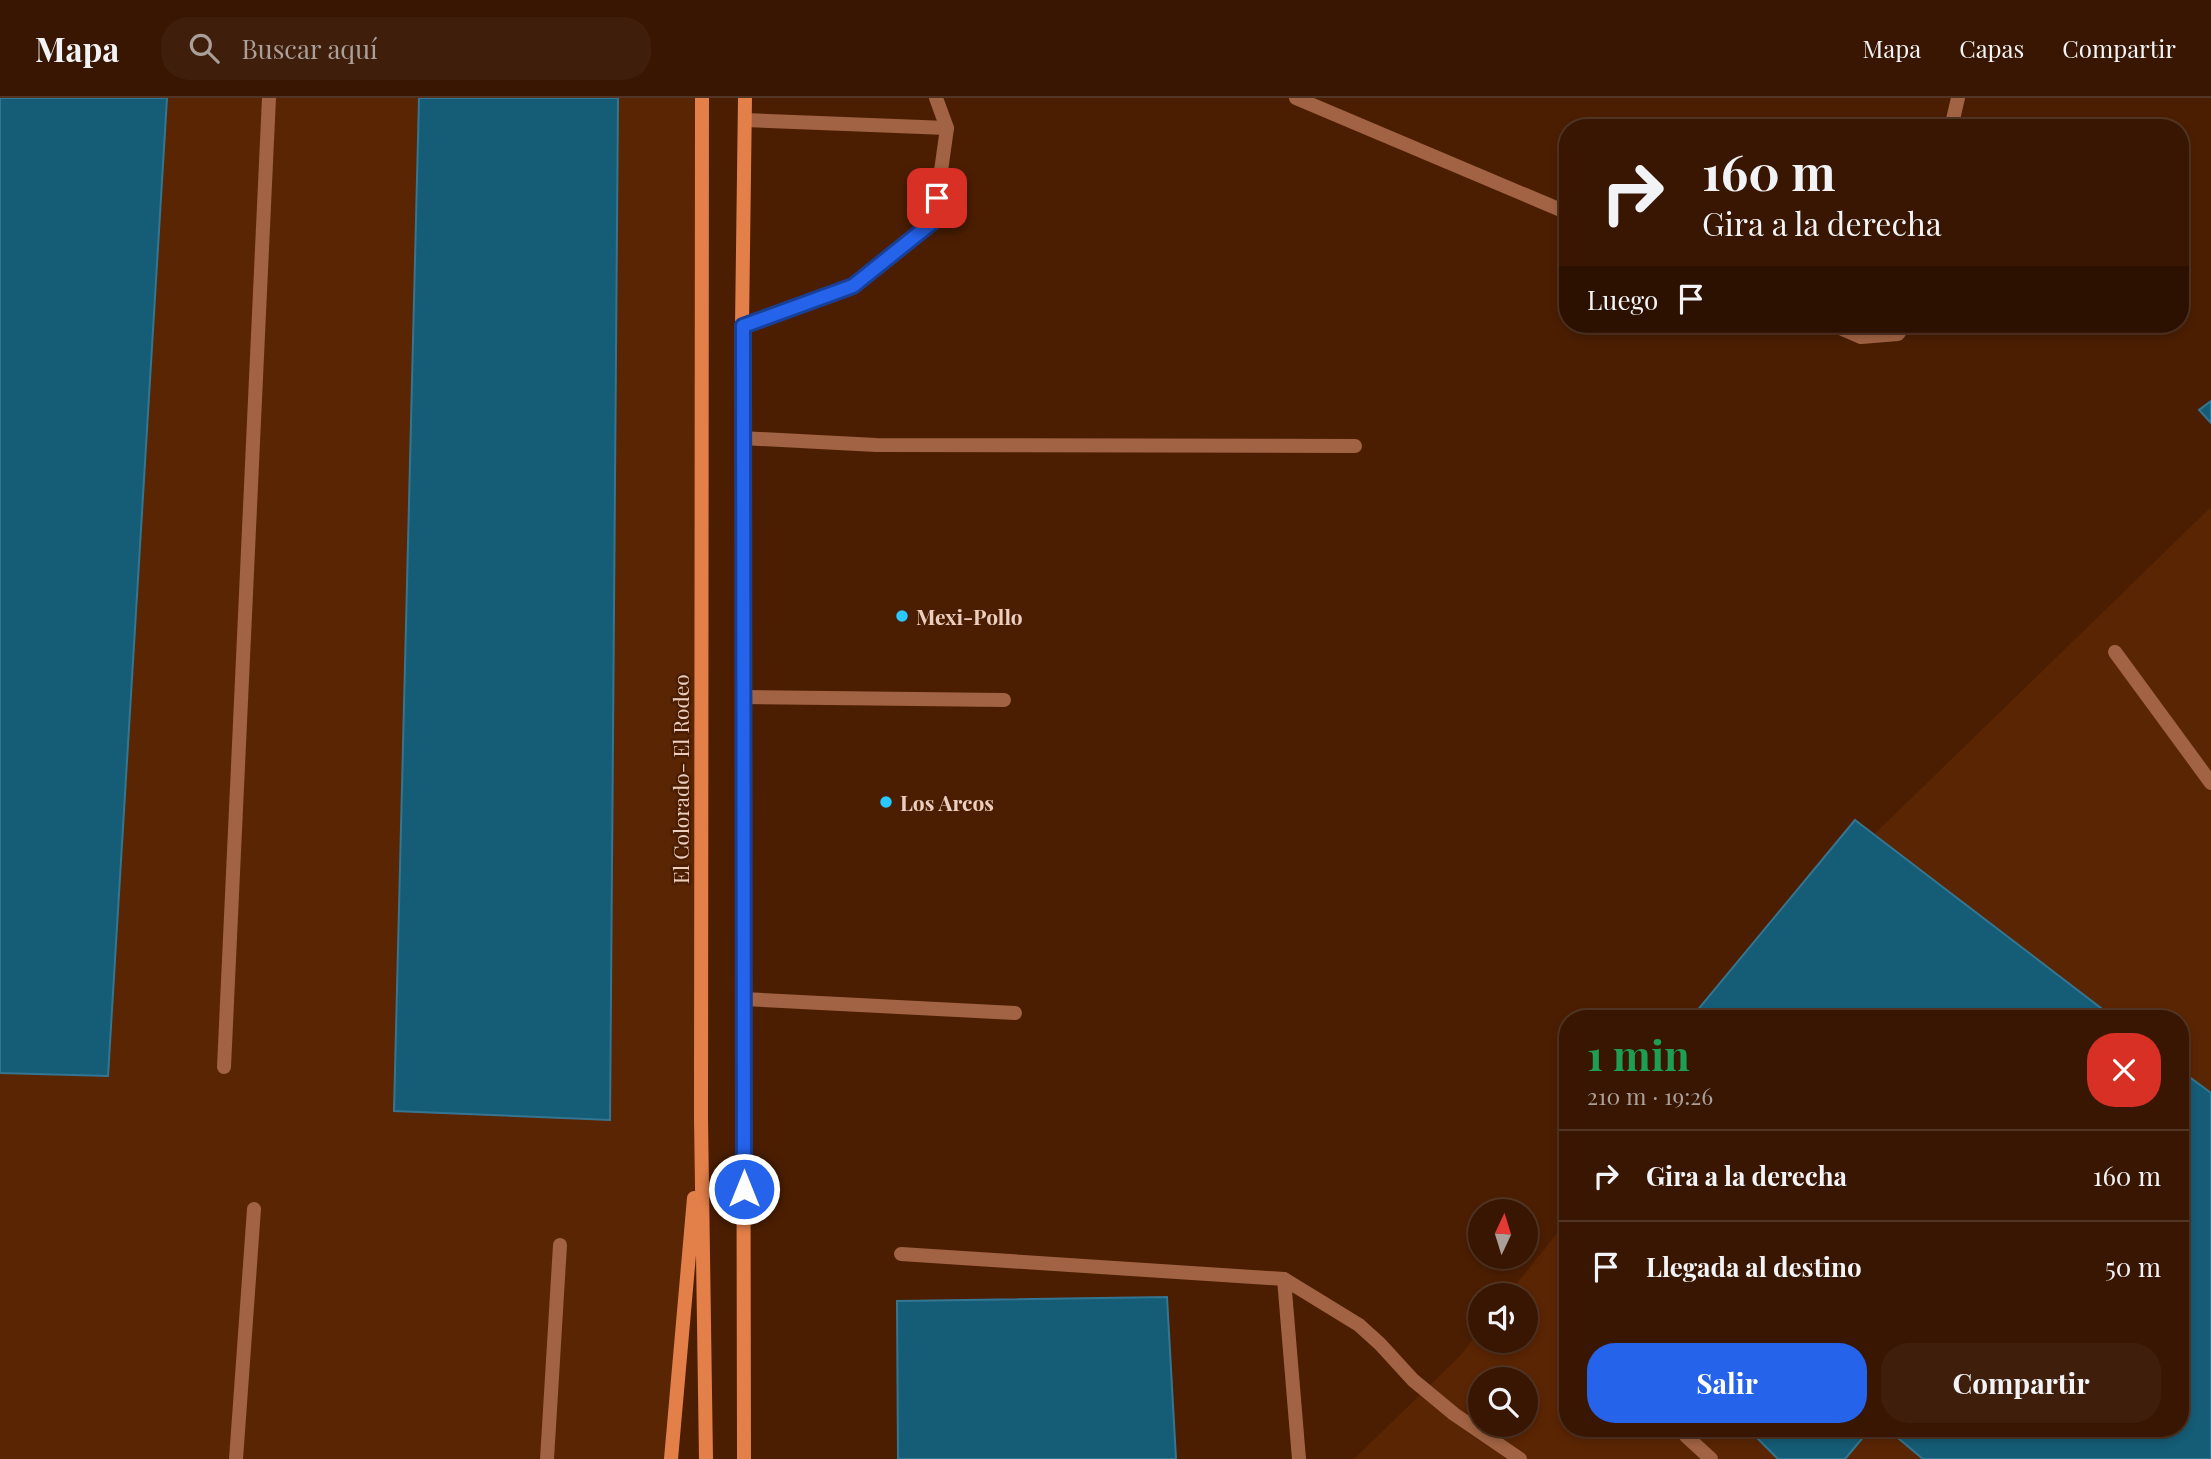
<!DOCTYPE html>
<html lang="es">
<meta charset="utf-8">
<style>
:root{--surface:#381602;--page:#3f1f0c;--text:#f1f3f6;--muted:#ab9f99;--line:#523524;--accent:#2563eb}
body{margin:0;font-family:"Playfair Display",serif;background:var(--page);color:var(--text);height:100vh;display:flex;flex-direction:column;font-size:26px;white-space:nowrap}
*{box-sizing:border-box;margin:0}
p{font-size:23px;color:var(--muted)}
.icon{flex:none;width:38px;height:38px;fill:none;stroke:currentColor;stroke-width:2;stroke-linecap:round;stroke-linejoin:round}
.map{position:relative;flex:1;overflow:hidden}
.panel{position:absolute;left:1559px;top:912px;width:630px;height:427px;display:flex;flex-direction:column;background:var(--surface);border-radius:28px;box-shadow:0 4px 10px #0003,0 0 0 2px var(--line)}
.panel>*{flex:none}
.banner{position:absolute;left:1559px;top:21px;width:630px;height:214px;border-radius:28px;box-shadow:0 4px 10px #0003,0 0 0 2px var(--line);background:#381602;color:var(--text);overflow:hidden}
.needle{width:46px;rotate:4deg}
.controls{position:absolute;left:1468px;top:1101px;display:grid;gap:14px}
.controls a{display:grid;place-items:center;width:70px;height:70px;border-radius:50%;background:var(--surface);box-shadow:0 4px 10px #0003,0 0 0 2px var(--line);font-size:35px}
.pin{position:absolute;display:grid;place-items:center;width:60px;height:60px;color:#fff;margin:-30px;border-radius:14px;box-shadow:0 4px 10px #0006}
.me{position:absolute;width:77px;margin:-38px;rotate:0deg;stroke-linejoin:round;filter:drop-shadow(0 0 5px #0008)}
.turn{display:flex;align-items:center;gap:24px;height:147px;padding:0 28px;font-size:32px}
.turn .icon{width:91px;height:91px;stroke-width:2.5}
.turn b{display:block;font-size:49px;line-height:60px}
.then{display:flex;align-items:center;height:66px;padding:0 28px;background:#0003;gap:14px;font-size:26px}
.round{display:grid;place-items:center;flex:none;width:74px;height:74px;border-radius:28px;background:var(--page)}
.summary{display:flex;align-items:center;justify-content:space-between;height:119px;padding:0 28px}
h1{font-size:42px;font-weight:700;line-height:52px;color:#1e9e55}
.button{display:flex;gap:14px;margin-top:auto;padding:14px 28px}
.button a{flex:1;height:80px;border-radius:28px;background:var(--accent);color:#fff;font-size:28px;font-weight:700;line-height:80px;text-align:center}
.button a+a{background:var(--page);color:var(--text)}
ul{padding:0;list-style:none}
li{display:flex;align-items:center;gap:21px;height:91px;padding:0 28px;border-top:2px solid var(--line)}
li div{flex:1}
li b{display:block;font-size:26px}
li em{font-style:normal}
header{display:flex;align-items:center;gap:42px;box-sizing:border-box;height:98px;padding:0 35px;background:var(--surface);border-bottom:2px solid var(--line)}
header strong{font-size:33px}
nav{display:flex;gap:38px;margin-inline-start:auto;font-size:24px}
.search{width:490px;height:63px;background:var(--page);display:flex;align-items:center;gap:18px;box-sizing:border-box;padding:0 24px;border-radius:28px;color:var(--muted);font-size:26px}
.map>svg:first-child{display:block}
</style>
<header>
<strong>Mapa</strong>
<div class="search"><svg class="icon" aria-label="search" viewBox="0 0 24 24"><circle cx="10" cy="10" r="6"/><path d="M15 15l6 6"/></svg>Buscar aquí</div>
<nav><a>Mapa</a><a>Capas</a><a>Compartir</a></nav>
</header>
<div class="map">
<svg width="2211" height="1361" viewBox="0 0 2211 1361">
<rect width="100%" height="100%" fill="#4b1e02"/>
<g fill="#5a2503" fill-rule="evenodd">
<polygon points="0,0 707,0 701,1021 670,1361 0,1361"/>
<path d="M2211,409v952h-857l106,-103 20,-26v10h46v-45h-18l60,-76v209h612v-410h-455l131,-166zM1480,1281h46v45h-46z"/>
</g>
<g fill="#155c76" stroke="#347691" stroke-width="2">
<polygon points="0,0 167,0 108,978 0,975"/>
<polygon points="419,0 618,0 610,1022 394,1013"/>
<polygon points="2211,303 2211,325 2199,312"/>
<polygon points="1855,722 2114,920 1691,920"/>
<polygon points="2180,972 2211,995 2211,1361 1923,1361 1886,1330 2180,1330"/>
<polygon points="1167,1199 1176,1361 898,1361 897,1203"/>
<polygon points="1747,1330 1871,1330 1845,1361 1778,1361"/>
</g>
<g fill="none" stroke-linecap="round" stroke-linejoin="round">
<g stroke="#a16343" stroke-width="14">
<polyline points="1296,0 1568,115"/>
<polyline points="745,22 947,30"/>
<polyline points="1951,30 1958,0"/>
<polyline points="1831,226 1861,239 1898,236 1905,226"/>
<polyline points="742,228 853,188 934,123 947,30 936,0"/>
<polyline points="742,340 876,347 1355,348"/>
<polyline points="2115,554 2211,685"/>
<polyline points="743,599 1004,602"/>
<polyline points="744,901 1015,915"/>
<polyline points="224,969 269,0"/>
<polyline points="901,1156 1284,1181 1359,1227 1380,1246 1413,1282 1454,1316 1520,1361"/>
<polyline points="1284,1181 1299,1361"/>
<polyline points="1686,1338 1711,1361"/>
<polyline points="236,1361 254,1111"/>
<polyline points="547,1361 560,1147"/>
</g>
<g stroke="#e37f49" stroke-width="14">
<polyline points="702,0 701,1021 706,1361"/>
<polyline points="671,1361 694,1100"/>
<polyline points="744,1361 742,228 745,0"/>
</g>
</g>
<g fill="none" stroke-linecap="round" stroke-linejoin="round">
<g stroke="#184099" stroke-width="18">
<polyline id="route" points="744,1091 743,228 853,188 934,123 937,100"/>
</g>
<use href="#route" stroke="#2563eb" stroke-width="12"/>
</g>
<g fill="#29c8ff" stroke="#4b1e02" stroke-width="2.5">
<circle cx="902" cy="518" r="7"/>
<circle cx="886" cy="704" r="7"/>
</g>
<g text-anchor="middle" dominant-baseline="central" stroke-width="5" stroke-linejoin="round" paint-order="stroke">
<g font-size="21" font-weight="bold" fill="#eccec0" stroke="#4b1e02" text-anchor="start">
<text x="916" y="518">Mexi-Pollo</text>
<text x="900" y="704">Los Arcos</text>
</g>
<g font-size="21" fill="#eccec0" stroke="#4b1e02">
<text transform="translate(680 681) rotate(-90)">El Colorado- El Rodeo</text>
</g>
</g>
</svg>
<div class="controls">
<a><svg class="needle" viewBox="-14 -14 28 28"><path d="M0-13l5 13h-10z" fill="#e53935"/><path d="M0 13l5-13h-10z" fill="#ab9f99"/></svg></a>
<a><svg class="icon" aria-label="sound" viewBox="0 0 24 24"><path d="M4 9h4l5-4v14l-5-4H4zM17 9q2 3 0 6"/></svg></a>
<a><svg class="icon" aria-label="search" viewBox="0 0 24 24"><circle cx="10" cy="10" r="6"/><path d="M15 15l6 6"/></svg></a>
</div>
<div class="pin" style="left:937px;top:100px;background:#d93025"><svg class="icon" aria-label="arrive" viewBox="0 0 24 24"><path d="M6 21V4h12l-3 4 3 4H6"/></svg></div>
<svg class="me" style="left:744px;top:1091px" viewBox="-20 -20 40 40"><circle r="17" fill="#2563eb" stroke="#fff" stroke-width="3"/><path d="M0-11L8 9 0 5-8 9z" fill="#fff"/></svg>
<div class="banner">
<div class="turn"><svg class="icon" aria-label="right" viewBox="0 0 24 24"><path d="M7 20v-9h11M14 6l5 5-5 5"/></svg><div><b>160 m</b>Gira a la derecha</div></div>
<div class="then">Luego<svg class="icon" aria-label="arrive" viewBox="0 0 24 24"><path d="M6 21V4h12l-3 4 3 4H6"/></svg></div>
</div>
<section class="panel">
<div class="summary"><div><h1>1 min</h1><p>210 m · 19:26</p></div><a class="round" style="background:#d93025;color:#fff"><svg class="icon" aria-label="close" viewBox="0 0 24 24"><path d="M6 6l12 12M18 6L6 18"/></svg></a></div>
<ul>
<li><svg class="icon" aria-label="right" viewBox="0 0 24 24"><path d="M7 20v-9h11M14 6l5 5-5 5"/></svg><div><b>Gira a la derecha</b></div><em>160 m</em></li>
<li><svg class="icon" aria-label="arrive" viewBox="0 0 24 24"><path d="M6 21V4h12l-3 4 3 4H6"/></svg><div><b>Llegada al destino</b></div><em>50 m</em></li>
</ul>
<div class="button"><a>Salir</a><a>Compartir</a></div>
</section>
</div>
